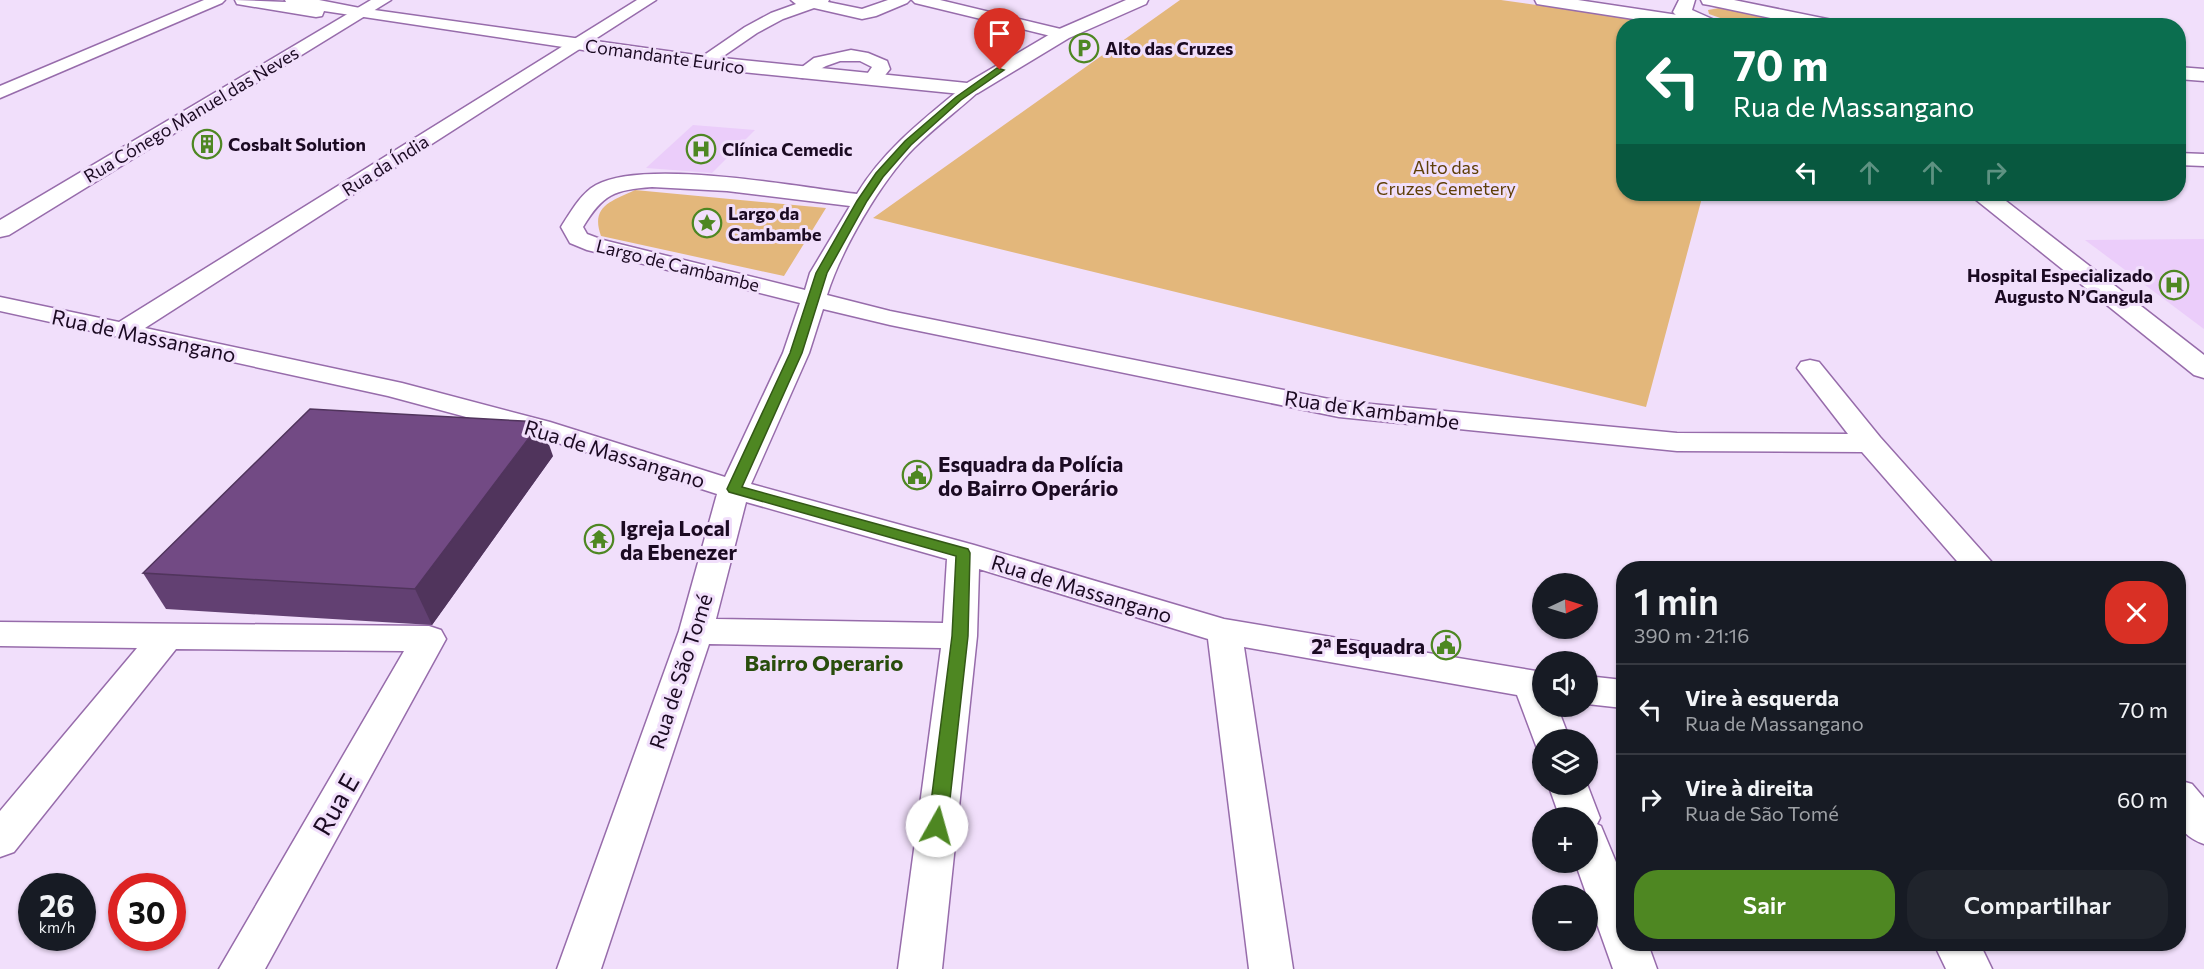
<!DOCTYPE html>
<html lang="pt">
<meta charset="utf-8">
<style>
:root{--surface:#171b24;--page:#20242c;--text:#f1f3f6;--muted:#9ea1a6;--line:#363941;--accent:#4e8722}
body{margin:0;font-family:Commissioner,sans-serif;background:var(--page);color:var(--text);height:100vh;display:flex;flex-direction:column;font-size:22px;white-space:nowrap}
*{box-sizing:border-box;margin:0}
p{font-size:20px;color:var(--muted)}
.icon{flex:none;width:33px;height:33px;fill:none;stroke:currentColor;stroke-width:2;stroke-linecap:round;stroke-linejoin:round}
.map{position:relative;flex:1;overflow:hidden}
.sheet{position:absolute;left:1616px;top:561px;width:570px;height:390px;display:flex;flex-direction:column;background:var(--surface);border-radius:24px;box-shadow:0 2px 4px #0004}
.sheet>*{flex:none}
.top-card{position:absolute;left:1616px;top:18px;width:570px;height:183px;border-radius:24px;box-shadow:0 2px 4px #0004;background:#0b6e4f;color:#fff;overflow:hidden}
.needle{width:39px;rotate:86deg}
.fabs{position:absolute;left:1532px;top:573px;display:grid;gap:12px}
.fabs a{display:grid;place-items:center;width:66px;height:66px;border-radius:50%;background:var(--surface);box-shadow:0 2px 4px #0004;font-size:30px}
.speed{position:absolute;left:18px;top:873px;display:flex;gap:12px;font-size:30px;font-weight:700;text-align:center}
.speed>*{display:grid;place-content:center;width:78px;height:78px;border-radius:50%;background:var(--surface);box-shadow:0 2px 4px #0004;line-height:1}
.speed small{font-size:15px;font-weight:400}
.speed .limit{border:9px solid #d22;background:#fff;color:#111}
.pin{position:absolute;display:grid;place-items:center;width:51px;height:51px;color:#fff;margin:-62px -26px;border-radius:50% 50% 50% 0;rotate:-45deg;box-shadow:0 0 6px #0007}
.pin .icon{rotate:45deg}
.me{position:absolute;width:66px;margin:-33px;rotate:7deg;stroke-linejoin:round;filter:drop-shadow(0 0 4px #0008)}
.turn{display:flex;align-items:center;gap:21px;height:126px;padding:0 18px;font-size:27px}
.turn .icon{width:78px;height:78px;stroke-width:2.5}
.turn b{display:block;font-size:42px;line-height:51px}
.lanes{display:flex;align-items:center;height:57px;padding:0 18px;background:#0003;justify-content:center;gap:30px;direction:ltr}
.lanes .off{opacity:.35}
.round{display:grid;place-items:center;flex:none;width:63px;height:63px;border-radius:24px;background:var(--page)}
.summary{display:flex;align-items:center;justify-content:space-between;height:102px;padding:0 18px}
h1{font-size:36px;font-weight:600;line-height:45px}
.action{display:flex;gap:12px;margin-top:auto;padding:12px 18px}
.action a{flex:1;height:69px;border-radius:24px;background:var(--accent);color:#fff;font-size:24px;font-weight:600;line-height:69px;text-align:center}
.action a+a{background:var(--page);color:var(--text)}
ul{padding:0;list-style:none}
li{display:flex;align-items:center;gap:18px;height:90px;padding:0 18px;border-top:2px solid var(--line)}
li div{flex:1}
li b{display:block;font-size:22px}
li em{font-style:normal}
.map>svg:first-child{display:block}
</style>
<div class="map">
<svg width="2204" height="969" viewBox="0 0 2204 969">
<rect width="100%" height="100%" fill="#f1dffb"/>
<g fill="#ebcdfa">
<polygon points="693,125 755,130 712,173 646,168"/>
<polygon points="2204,239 2204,329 2085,240"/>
</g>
<g fill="#e3b77b">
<polygon points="1180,0 1501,0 1681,25 1623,26 1623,194 1703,194 1646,407 873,218"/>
<polygon points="1719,8 1732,9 1807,25 1740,25 1709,14 1708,10"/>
<path d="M635,190l191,18 -42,68 -183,-40c-11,-30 11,-35 34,-46z"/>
</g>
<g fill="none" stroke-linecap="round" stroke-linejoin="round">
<g stroke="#976cab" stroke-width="3">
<g id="minor">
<polygon points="204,0 225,0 222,3 0,98 0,86"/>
<path d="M637,0h19l-511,328 257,55 148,39 175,55 58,-124 17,-50 -213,-53 -17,-7 -9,-16c9,-14 20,-34 35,-42 50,-27 202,2 261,9 27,-45 68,-76 108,-109h12l3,4 -3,4c-20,18 -43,35 -63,55 -33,33 -73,102 -87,147l63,16 449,90 338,32 171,1 -51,-66 4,-6 9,-2 9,2 61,75 117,131h-34l-101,-116 -185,-1 -338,-34 -449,-92 -67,-16 -14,44 -58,131 223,61 250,74 318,53v34h15l13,34h-28v12l-4,-1 -21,-56 -273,-48 49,322h-44l-41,-330 -229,-70 -2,67 -35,333h-44l43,-321 -232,-4 -108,325h-44l122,-338 38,-137 -187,-60 -142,-38 -388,-85v-14l119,25zM652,187l75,4 123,15 -40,67 -5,17 -202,-50 -16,-6 -4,-7c20,-33 31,-37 69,-40zM746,502l201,57 -4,64 -227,-4z"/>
<polygon points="791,0 829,0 828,2 862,9 888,0 910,0 907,3 876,16 862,19 814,8 783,19 757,33 709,66 697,66 694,62 745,27 771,13 796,4"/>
<polygon points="912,0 940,0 1069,31 1071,34 1063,39 915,3"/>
<polygon points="851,50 868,53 887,61 890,69 878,84 866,84 863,80 872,67 860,61 840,61 826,66 803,78 797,77 794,73 814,58"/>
<polygon points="2178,153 2204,154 2204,166 2178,165"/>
<polygon points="0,622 429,626 441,630 446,639 265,969 219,969 404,651 176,649 14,852 0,857 0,811 137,648 0,646"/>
<polygon points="1587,676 1623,680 1623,708 1587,704"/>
<path d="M2178,780l14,4 12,14v46c-34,-12 -26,-34 -26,-64z"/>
<polygon points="1548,784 1587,784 1600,818 1597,824 1601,826 1623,879 1623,944 1648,944 1657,969 1613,969 1575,862 1587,862 1587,818 1560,818"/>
<polygon points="1934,944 1980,944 1992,969 1946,969"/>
</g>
</g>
<g stroke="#976cab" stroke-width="3">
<g id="tertiary">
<polygon points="235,0 286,2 285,0 319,0 360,8 703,56 967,83 1057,30 1126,0 1148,0 1146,4 1069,38 978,93 971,95 703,68 324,11 322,16 316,17 243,5 237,4"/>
<polygon points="1535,0 1578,0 1711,20 1717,21 1720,25 1679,26 1543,5 1537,4"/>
<polygon points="2178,67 2204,69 2204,81 2178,79"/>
</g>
</g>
<g stroke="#976cab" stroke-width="3">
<g id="secondary">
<polygon points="371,0 391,0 9,235 0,237 0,220"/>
<path d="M1679,0h16l-3,10 27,12 3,4c-17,0 -37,0 -49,-14z"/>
<polygon points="1701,0 1734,0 1837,21 1846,26 1809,26 1709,5 1703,4"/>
<polygon points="1972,194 1997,194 2204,355 2204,378 2194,375 1975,199"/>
</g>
</g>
<use href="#minor" fill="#fff" fill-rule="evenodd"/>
<use href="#tertiary" fill="#fff" fill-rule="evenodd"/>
<use href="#secondary" fill="#fff" fill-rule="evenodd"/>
</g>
<polygon fill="#624072" points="553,456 432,625 166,609 143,573"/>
<polygon fill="#50345c" points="541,422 553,456 432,625 415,589"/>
<polygon fill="#724a84" stroke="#50345c" stroke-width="1.5" points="310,409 541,422 415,589 143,573"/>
<polygon fill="#4e8722" stroke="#335816" stroke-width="1.5" points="997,68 1004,70 961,100 911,145 883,177 867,201 827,273 802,353 742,487 968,549 970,553 968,636 947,826 944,832 937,834 931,832 928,826 952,636 956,556 729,492 727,489 790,353 816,273 857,201 876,173 905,141 956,97"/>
<defs>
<g id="parking-ring" transform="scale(1.5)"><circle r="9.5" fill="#f1dffb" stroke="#4e8722" stroke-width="1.5"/><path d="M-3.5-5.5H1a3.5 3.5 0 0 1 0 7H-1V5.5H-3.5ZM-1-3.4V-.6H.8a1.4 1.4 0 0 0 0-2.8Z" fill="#4e8722"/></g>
<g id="building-ring" transform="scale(1.5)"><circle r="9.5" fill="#f1dffb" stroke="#4e8722" stroke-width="1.5"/><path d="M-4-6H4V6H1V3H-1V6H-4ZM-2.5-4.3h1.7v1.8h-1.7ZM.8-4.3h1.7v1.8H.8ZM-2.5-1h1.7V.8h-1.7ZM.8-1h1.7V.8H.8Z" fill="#4e8722"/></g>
<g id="hospital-ring" transform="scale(1.5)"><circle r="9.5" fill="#f1dffb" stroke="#4e8722" stroke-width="1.5"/><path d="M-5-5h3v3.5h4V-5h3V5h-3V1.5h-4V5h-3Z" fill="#4e8722"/></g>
<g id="sight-ring" transform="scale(1.5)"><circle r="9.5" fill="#f1dffb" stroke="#4e8722" stroke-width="1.5"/><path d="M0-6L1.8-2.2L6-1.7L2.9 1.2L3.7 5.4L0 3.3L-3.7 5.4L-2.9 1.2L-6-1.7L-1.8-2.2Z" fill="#4e8722"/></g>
<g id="civic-ring" transform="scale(1.5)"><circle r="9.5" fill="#f1dffb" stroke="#4e8722" stroke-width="1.5"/><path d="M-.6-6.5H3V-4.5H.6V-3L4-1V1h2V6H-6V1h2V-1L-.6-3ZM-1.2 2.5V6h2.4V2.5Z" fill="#4e8722"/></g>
<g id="temple-ring" transform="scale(1.5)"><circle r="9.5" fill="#f1dffb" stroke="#4e8722" stroke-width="1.5"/><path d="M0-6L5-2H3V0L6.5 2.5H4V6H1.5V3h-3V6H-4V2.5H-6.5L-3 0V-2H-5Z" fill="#4e8722"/></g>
</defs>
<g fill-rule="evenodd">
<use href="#parking-ring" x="1084" y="48"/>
<use href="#building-ring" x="207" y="144"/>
<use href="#hospital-ring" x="701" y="149"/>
<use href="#sight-ring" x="707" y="223"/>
<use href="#hospital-ring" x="2174" y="285"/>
<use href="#civic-ring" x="917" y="475"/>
<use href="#temple-ring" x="599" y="539"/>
<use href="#civic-ring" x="1446" y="645"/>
</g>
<g text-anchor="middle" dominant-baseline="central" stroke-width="6" stroke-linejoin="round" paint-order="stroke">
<g font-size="18" font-weight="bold" fill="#1b0a22" stroke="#f1dffb" text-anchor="start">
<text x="1105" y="48">Alto das Cruzes</text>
<text x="228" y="144">Cosbalt Solution</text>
<text x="722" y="149">Clínica Cemedic</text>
<text x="728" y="213">Largo da<tspan x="728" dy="21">Cambambe</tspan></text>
<text x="2153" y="275" text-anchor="end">Hospital Especializado<tspan x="2153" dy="21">Augusto N’Gangula</tspan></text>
</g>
<g font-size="18" fill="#1b0a22" stroke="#f1dffb">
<text transform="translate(665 56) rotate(8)">Comandante Eurico</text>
<text transform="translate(191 114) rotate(-31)">Rua Cónego Manuel das Neves</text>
<text transform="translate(385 165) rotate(-32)">Rua da Índia</text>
<text transform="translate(678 265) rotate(14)">Largo de Cambambe</text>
</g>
<g font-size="18" fill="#5f3f08" stroke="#f1dffb">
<text x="1446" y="167">Alto das<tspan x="1446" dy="21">Cruzes Cemetery</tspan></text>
</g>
<g font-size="21" fill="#1b0a22" stroke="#f1dffb">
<text transform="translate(144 335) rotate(12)">Rua de Massangano</text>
<text transform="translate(1372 409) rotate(8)">Rua de Kambambe</text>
<text transform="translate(615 453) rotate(17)">Rua de Massangano</text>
<text transform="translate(1082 588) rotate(17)">Rua de Massangano</text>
<text transform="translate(680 671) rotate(-72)">Rua de São Tomé</text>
</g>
<g font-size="21" font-weight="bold" fill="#1b0a22" stroke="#f1dffb" text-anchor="start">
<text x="938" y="463">Esquadra da Polícia<tspan x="938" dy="24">do Bairro Operário</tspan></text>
<text x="620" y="527">Igreja Local<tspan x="620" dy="24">da Ebenezer</tspan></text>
<text x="1425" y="645" text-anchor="end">2ª Esquadra</text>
</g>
<g font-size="22" font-weight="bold" fill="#294d0c" stroke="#f1dffb">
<text x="824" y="662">Bairro Operario</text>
</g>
<g font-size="26" fill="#1b0a22" stroke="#f1dffb">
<text transform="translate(335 804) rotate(-60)">Rua E</text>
</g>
</g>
</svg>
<div class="fabs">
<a><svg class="needle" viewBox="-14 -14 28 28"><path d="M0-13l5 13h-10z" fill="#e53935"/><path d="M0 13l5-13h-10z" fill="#9ea1a6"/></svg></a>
<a><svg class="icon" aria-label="sound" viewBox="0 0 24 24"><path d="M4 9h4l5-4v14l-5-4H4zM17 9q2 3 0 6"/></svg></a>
<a><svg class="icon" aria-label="layers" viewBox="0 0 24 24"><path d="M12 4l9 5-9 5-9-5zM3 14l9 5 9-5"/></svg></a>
<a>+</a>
<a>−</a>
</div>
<div class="speed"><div>26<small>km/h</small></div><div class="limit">30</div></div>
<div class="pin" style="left:1000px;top:70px;background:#d93025"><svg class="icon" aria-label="arrive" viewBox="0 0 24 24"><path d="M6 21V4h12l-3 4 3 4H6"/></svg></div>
<svg class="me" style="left:937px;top:826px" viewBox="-20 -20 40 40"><circle r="19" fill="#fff"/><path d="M0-13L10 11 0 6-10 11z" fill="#4e8722"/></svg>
<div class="top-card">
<div class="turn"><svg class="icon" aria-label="left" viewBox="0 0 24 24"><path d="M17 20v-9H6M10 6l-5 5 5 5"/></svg><div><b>70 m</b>Rua de Massangano</div></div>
<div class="lanes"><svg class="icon" aria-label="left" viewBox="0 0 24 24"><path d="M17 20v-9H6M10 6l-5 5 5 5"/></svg><svg class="icon off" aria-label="ahead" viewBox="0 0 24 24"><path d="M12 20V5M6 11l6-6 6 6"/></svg><svg class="icon off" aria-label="ahead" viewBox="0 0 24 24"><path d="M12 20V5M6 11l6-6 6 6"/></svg><svg class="icon off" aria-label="right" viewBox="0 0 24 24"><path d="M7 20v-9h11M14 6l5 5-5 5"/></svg></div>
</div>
<section class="sheet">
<div class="summary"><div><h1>1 min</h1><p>390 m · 21:16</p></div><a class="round" style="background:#d93025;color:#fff"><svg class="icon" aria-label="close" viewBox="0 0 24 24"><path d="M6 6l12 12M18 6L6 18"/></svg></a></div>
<ul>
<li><svg class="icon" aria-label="left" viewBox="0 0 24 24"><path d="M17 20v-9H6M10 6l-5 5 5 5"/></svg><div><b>Vire à esquerda</b><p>Rua de Massangano</p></div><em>70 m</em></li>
<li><svg class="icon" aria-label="right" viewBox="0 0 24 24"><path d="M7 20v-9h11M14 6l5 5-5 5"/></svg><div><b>Vire à direita</b><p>Rua de São Tomé</p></div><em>60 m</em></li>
</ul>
<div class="action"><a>Sair</a><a>Compartilhar</a></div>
</section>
</div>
